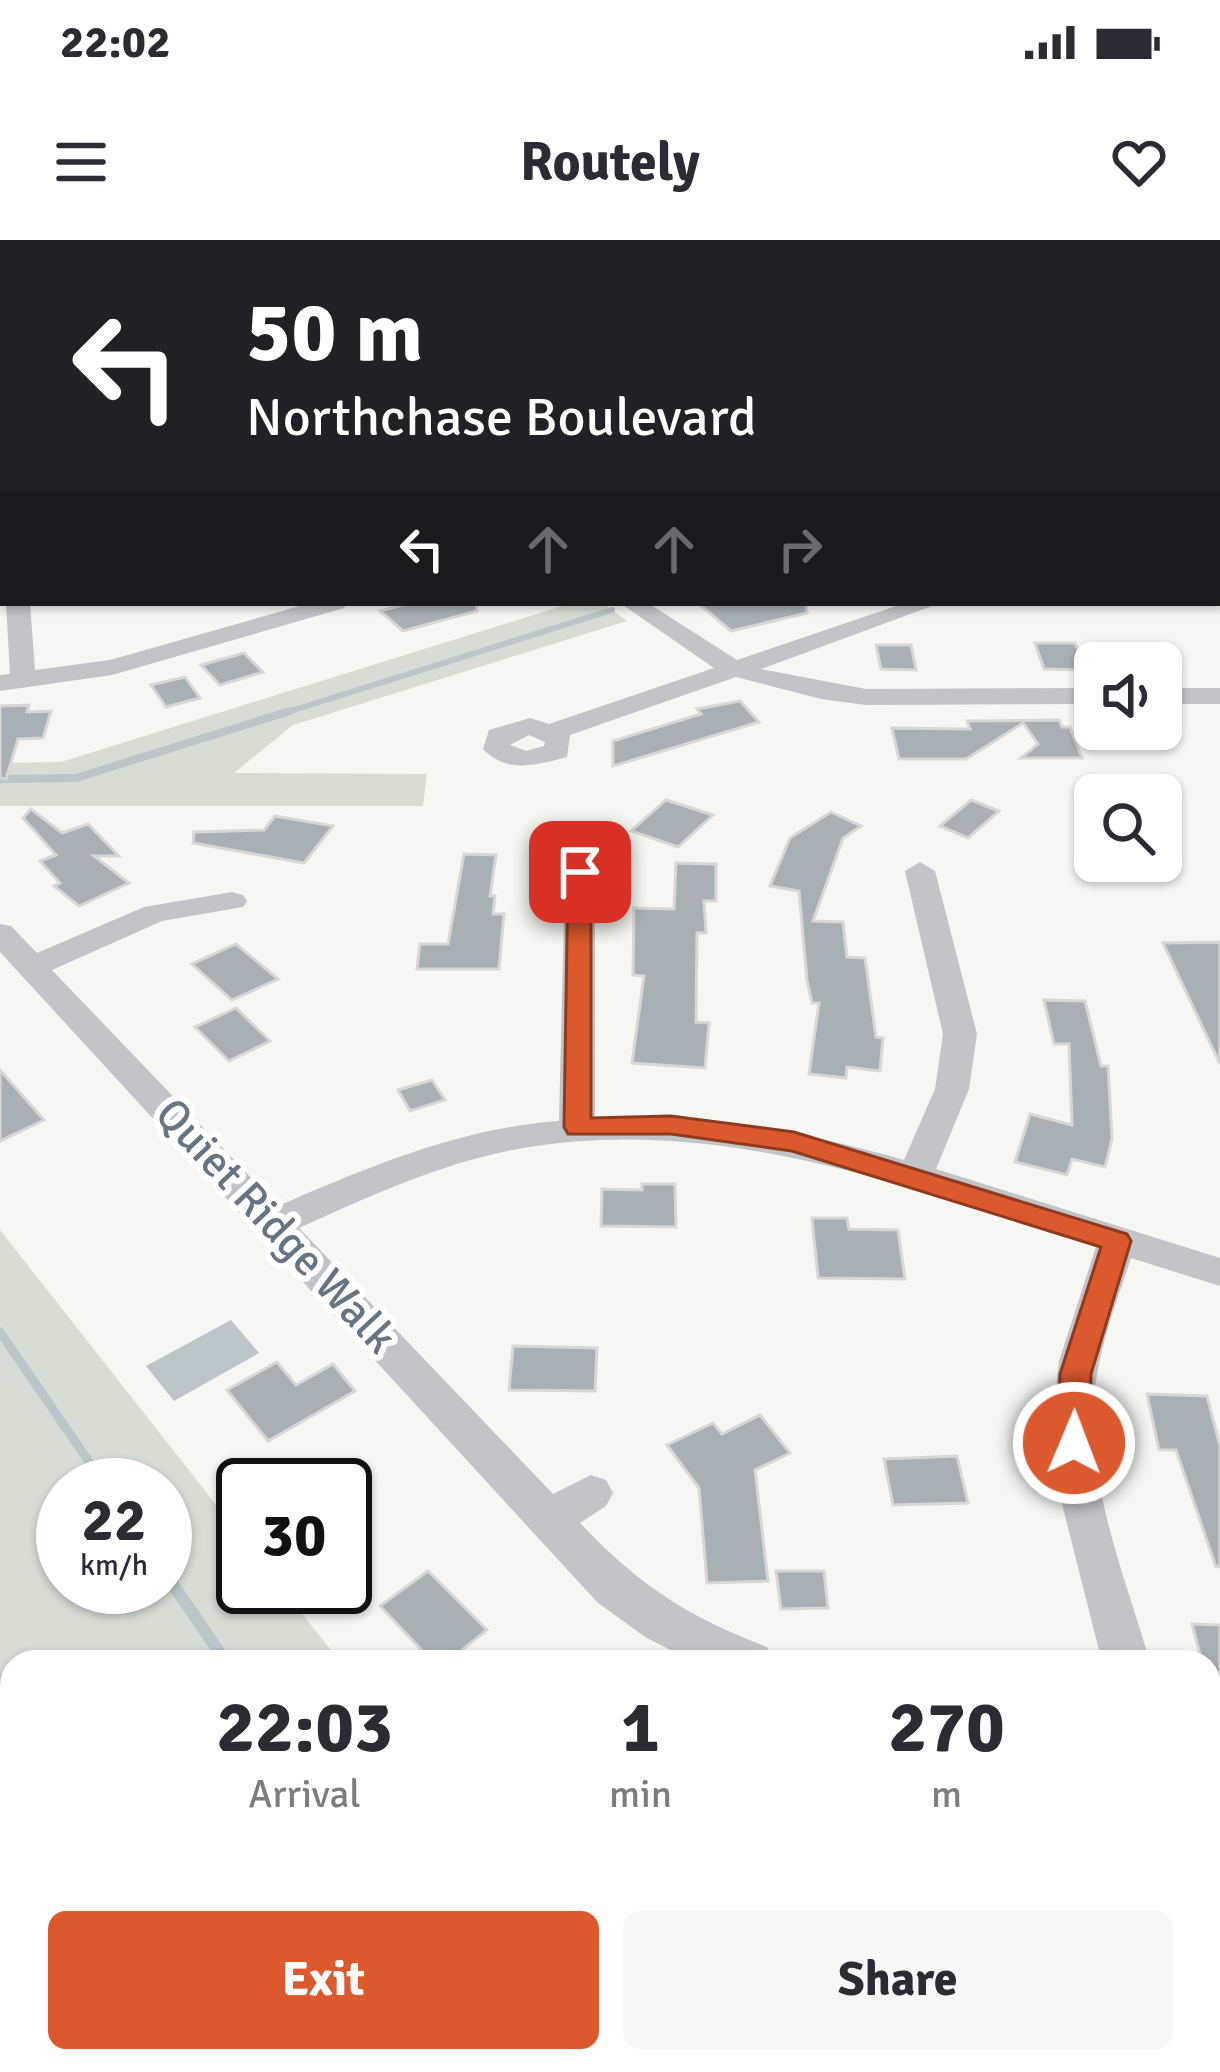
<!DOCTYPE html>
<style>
:root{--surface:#fff;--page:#f7f7f7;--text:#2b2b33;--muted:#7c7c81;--accent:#dc592d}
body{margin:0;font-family:Signika,sans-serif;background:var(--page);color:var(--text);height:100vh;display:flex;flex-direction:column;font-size:45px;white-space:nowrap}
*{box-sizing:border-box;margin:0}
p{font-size:39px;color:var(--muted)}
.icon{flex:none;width:66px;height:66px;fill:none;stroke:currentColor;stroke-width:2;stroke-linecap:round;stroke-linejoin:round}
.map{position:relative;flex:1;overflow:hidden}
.sheet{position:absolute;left:0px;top:1410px;width:1221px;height:423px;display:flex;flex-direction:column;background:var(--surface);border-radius:36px 36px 0 0;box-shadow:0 3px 9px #0004}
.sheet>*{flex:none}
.banner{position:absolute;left:0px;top:0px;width:1221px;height:366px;box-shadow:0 3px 9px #0004;background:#202124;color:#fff;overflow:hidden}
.tools{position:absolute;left:1074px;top:402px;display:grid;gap:24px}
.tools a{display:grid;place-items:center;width:108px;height:108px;border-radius:18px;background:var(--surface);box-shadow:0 3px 9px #0004;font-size:60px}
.speed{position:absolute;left:36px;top:1218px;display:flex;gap:24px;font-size:60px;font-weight:700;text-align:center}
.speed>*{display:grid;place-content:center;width:156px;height:156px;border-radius:50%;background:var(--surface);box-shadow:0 3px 9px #0004;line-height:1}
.speed small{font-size:30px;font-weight:400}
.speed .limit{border:6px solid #111;border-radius:18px;background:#fff;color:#111}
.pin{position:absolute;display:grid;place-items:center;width:102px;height:102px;color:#fff;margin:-51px;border-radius:24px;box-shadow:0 6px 18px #0006}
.me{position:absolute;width:132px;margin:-66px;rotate:1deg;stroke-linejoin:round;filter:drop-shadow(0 0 9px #0008)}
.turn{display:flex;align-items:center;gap:42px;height:252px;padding:0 48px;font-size:54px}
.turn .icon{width:156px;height:156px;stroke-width:2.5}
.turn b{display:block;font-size:84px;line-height:102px}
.lanes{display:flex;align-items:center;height:114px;padding:0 48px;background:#0003;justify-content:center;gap:60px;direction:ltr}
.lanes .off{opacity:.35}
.eta{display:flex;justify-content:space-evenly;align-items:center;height:204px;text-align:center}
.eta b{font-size:72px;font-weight:800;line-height:84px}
.cta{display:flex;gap:24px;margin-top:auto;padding:24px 48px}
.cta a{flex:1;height:138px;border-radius:18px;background:var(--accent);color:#fff;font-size:48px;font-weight:800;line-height:138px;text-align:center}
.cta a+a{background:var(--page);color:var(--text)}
.status{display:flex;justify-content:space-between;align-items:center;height:84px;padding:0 60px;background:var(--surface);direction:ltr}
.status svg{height:33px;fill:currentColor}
header{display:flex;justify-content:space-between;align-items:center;height:156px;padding:0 48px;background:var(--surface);font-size:54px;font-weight:800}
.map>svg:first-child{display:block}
</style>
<div class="status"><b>22:02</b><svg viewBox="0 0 49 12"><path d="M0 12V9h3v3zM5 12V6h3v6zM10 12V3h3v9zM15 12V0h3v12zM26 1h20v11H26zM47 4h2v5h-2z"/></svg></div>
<header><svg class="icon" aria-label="menu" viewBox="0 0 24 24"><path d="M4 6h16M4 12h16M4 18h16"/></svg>Routely<svg class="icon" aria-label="heart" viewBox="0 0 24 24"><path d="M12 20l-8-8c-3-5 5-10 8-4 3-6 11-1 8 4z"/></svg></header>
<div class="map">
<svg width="1220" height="1832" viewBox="0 0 1220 1832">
<rect width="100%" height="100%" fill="#f6f6f3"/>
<g fill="#d7ddd4" fill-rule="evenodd">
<polygon points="572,363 602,363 627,381 293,485 234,533 427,534 423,566 0,566 0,523 61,522"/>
<path d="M0,990l243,309v48h38l59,75h-328v399h641l9,11h-662zM63,1245h102v102h-102z"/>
</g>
<polygon fill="#bbc5ca" points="231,1080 259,1113 174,1161 146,1126"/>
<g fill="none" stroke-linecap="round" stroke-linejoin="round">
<polyline stroke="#bbc5ca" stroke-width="6" points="281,474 612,370"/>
<polyline stroke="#bbc5ca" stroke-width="8" points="0,539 76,538 290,471"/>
<polyline stroke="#bbc5ca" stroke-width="9" points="0,1092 105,1245"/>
<g stroke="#bbc5ca" stroke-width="12">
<polyline points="165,1333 226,1422"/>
<polyline points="499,1821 507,1832"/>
</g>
</g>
<g fill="#a8b0b5" stroke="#d7d7d5" stroke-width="3">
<polygon points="410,363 476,363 477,371 403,391 380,371"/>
<polygon points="698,363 806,363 807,373 731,391"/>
<polygon points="1035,403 1075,403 1086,430 1044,429"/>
<polygon points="876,405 911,405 916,430 881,429"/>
<polygon points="244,413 263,432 220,445 201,425"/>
<polygon points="185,437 200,458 166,467 151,445"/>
<polygon points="740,461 759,482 613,526 613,501 701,474 697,469"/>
<polygon points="29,465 27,472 51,471 43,498 18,499 6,539 0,538 0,466"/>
<polygon points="1059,480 1062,487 1070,487 1082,518 1021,518 1038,504 1023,483 966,519 899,519 892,488 970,489 967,481"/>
<polygon points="666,560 713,575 678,607 631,591"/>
<polygon points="971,560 999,571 968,598 940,586"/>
<polygon points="31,569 62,593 88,584 119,616 94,616 129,643 79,666 54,646 60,643 40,621 56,615 23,578"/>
<polygon points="831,572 861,586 843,598 813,681 843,682 847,717 865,718 876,797 883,798 880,831 847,827 846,838 809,834 819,763 812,763 807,740 799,651 770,646 790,598"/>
<polygon points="275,576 333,586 304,623 193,603 194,592 264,590"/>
<polygon points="464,614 496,615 490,656 495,656 493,674 504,674 499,729 417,729 420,704 448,704"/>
<polygon points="676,623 716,624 716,661 704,661 706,693 697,693 696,782 709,783 705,828 632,823 644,736 633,735 634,668 674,669"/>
<polygon points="1220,702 1220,824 1163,703"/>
<polygon points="236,704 278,739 232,760 192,724"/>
<polygon points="1044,760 1085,761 1101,826 1108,826 1112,898 1105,927 1072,919 1067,935 1015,922 1030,874 1072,885 1069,804 1054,804"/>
<polygon points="236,768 270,801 229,821 195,787"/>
<polygon points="0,830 44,880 0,901"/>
<polygon points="432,840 445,860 410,871 398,850"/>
<polygon points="642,944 675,944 676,987 601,986 602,949 642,950"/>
<polygon points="812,978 847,978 849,989 898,990 905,1039 818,1038"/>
<polygon points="513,1106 597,1108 595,1151 509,1150"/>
<polygon points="277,1122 296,1145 333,1124 355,1151 268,1201 227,1150"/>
<polygon points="1147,1154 1207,1156 1220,1206 1220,1326 1216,1327 1176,1210 1159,1210"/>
<polygon points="760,1175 790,1213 755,1230 768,1341 707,1343 699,1248 667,1205 713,1183 722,1194"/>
<polygon points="957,1216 968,1263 893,1265 884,1219"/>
<polygon points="428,1331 487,1390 447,1422 433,1422 380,1366"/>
<polygon points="776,1331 824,1331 828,1368 781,1369"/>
<polygon points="1192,1384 1220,1385 1220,1457 1211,1458 1209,1422 1202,1422"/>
</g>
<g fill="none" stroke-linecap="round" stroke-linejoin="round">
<g fill="#c1c5c8" fill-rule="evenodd">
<polygon points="87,0 131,0 129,3"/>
<polygon points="435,0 464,0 433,3"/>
<polygon points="774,0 801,0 772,3"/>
<polygon points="1019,0 1036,0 1038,3 1021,3"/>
<polygon points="1146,0 1166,0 1144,3"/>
<rect x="0" y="35" width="3" height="10"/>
<rect x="1218" y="49" width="2" height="10"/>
<rect x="1218" y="92" width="2" height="10"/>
<rect x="0" y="105" width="3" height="10"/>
<rect x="0" y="183" width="3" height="12"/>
<rect x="1218" y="285" width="2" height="14"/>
<polygon points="6,363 30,363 35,430 110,420 310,363 348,363 344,368 112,435 0,451 0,435 10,434"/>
<path d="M620,363h28l89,57 168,-57h35l-179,66 105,20 229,-1v16l-229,1 -45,-6 -85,-22 -166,58 -3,22c-31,8 -60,17 -84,-8l6,-19 41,-12 19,6 165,-56zM529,495l16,7 -1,4 -18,5 -16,-6z"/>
<rect x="1161" y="448" width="59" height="16"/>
<path d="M920,622l15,9 42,163 -8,55 -33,80 284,89v28l-89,-28c-15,46 -34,94 -37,143 -6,88 32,178 56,261h-48l-42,-166 -9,-66 8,-69 37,-114c-184,-59 -376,-133 -573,-99 -80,14 -151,47 -224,80l254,266 38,-19 15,5 7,13 -7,13 -26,17c59,62 106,93 187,124l7,15h-80l-49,-25 -48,-35 -597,-650v-28l11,2 26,27 107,-46 88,-15 11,3 4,6 -4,6 -81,14 -110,49 226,236c90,-39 182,-78 281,-85l6,-249 15,-9 15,9v246c104,-7 209,14 309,42l31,-71 8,-55 -38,-163z"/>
<polygon points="1209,1733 1220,1737 1220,1832 1199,1821 1209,1821"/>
</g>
</g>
<polygon fill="#dc592d" stroke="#8f3a1d" stroke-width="3" points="580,625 591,632 591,878 671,876 794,892 1127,994 1131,1001 1091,1134 1090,1203 1085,1212 1074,1216 1062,1212 1058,1203 1060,1134 1101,1007 792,911 671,894 568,894 564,887 568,632"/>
<g text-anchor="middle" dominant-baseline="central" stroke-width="12" stroke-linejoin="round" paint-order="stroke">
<g font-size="45" fill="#667583" stroke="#fff">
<text transform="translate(276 986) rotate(47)">Quiet Ridge Walk</text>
</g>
</g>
</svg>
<div class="tools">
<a><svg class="icon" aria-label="sound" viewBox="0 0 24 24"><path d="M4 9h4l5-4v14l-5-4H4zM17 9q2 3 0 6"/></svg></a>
<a><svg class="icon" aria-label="search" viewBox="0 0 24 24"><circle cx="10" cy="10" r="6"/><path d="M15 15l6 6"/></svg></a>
</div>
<div class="speed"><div>22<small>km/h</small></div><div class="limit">30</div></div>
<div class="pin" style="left:580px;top:632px;background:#d93025"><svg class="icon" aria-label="arrive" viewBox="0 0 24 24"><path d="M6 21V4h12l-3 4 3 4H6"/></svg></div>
<svg class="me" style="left:1074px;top:1203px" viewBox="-20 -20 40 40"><circle r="17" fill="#dc592d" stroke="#fff" stroke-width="3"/><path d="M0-11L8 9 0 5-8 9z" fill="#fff"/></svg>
<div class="banner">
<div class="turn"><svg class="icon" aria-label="left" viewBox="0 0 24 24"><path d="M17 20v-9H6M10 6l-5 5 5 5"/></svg><div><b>50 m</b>Northchase Boulevard</div></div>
<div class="lanes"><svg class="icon" aria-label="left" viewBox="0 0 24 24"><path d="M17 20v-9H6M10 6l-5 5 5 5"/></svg><svg class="icon off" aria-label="ahead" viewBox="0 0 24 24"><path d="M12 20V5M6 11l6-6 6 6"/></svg><svg class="icon off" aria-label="ahead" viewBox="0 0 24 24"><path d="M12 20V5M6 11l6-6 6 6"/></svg><svg class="icon off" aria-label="right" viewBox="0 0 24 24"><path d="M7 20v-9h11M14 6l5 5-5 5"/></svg></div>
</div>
<section class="sheet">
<div class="eta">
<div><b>22:03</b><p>Arrival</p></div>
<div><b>1</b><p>min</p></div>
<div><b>270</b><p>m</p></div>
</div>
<div class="cta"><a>Exit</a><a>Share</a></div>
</section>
</div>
